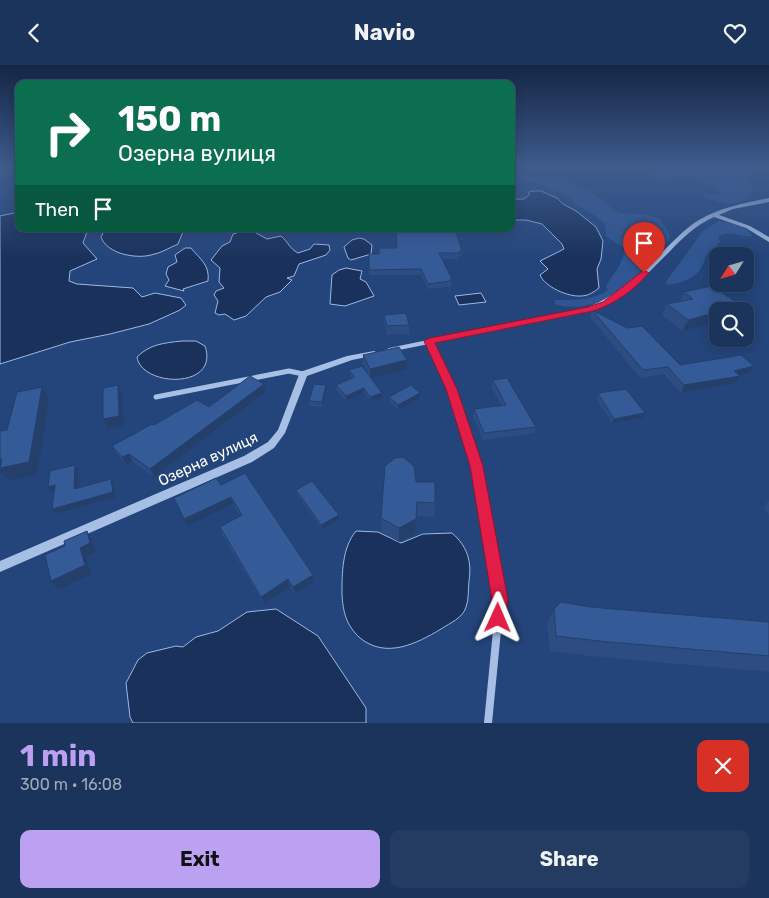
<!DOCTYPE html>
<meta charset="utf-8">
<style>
:root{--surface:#1b345c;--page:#243c62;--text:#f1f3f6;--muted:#a0aabb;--line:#394f72;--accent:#bca0f2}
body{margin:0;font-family:Rubik,sans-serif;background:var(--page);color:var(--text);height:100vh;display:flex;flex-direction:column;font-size:19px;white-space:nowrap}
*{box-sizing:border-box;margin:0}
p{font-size:16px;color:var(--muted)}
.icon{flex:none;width:28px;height:28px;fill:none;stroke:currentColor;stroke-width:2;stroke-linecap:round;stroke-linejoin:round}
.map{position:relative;height:658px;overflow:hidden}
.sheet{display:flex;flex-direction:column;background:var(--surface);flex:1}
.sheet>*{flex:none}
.top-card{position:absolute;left:15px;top:15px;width:500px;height:152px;border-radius:10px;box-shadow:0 2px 12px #0003,0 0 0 1px var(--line);background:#0b6e4f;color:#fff;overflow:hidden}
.needle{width:32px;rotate:233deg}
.tools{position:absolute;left:709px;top:182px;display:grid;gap:10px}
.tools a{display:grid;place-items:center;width:45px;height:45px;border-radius:10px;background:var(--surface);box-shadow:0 2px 12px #0003,0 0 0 1px var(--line);font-size:25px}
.pin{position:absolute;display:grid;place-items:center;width:42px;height:42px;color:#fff;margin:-51px -21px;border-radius:50% 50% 50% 0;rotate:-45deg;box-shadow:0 0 5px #0007}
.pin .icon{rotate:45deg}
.me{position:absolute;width:55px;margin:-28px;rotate:1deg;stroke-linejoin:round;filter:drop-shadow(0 0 4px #0008)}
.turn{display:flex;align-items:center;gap:18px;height:105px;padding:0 20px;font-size:22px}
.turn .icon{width:65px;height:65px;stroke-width:2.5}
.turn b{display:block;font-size:35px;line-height:42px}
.then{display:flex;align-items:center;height:48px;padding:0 20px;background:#0003;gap:10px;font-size:19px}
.round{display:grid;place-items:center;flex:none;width:52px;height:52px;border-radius:10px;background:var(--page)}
.head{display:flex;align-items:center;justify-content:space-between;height:85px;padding:0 20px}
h1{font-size:30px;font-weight:700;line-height:38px;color:var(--accent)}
.cta{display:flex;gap:10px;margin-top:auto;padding:10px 20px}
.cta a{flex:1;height:58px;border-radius:10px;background:var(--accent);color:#111;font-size:20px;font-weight:700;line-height:58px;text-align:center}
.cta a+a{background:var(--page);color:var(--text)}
header{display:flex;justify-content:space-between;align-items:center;height:65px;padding:0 20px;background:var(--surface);font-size:22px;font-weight:700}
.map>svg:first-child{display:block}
</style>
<header><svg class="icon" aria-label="back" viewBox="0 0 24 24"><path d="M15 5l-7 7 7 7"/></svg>Navio<svg class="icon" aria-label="heart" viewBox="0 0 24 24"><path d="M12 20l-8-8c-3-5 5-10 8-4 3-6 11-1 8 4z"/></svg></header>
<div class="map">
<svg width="769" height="658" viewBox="0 0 769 658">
<rect width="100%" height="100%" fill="#24457b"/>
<g fill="#2f5592">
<path d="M650,102c10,0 53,2 57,0h40l2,13 4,11c-11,20 -34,12 -51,5l1,-2 11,1 10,-2c-12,-11 -35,-16 -51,-16l-2,3 -6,2 -8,-2z"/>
<path d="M511,109l49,6 29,10 30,23 26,1 14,4 10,15 1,6c-28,32 -66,80 -115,65v-4c18,0 38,1 53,-10l-2,-3c7,-15 18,-22 18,-39l-18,-12 -1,-12 -9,-8 -22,-13 -5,-6 -29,-13 -29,-6z"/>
<path d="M719,156c12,2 27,4 33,15 -12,2 -22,-8 -34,1l2,5c-4,5 -8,6 -12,11 -3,5 -4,10 -7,15 -5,10 -21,15 -31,17l-5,-2 38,-52z"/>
</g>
<g fill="#19315b" stroke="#9cb9e5">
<path d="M533,126h8l16,7 6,6 13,7 20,16 7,14 -2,18 -4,10 2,19c-5,4 -11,8 -18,8 -13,1 -36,-9 -41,-21l8,-6 -8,-8 24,-12 -2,-5 -20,-20 -16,-4h-11l-4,2v-23h13l5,-4v-3z"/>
<polygon points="19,147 19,164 88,164 83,178 97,194 70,206 69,216 77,219 133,223 142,232 155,228 181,233 186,240 180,245 149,259 110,269 70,277 0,299 0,151"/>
<path d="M105,164h79l-6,15c-9,4 -17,9 -27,11 -15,4 -44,-1 -50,-18z"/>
<path d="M249,164l18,10 14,-3c7,6 9,13 17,17l12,-4 4,-5 15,1 1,5 -4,5 -27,9 -5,12 -7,2 5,2 -12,12 -14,5 -20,19 -12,4 -9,-6 -6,1 -4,-2 3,-12 -4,-6 2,-4 8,-3 -5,-6 1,-14 -9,-8 11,-14 8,-4 3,-8z"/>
<polygon points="359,173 364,174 372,180 371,189 351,195 348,193 344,182 352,175"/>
<path d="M185,183h6c9,11 19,17 17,33l-25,8 1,2 -19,-5 4,-6 -3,-6 2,-7 9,-5 -2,-7z"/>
<polygon points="346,203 362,206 360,214 366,217 374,231 345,241 330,239 332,210 339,205"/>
<polygon points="481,228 486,237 459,240 455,231"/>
<path d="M182,276h14l9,5c15,44 -64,41 -68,11 13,-13 27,-14 45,-16z"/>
<path d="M356,466l22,1 23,11 22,-9 29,-1c15,13 20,28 17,48 -1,8 0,19 -3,26 -3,11 -16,16 -25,22 -25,15 -55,30 -81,9 -14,-13 -17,-26 -18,-44 0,-21 0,-46 14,-63z"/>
<polygon points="276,544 318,571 366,643 366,658 133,658 130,652 126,618 138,595 147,588 176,581 183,582 196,572 218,566 247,547"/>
</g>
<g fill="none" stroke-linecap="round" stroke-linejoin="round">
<g stroke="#a7bfe4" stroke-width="5">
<polyline points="430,276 451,323 463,360"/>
<polyline points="156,332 289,306 303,309"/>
</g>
<polyline stroke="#a7bfe4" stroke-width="6" points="463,359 477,401 493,493"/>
<polyline stroke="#a7bfe4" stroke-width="8" points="488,658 500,535 492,491"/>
<g fill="#a7bfe4" fill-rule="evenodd">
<path d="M769,133v4l-36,7 -14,6 31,11 19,11v5l-23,-14 -32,-11c-24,10 -41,32 -59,49 -18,19 -38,35 -62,45l-204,41 -4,-2 4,-2 199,-41c28,-11 50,-30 71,-52 13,-12 25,-26 40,-35 22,-13 46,-17 70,-22z"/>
<polygon points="374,286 378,288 377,290 352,295 307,311 285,368 274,383 252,397 0,507 0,496 244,391 268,377 278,365 300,307 347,291"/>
</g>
</g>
<g fill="#2d4d82">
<polygon points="0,102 19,102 19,109 15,109 11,119"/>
<polygon points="396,164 455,164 462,186 461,191 459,191 459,194 442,194 452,214 452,219 451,220 451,222 428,224 421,210 369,210 369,189 379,189 397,183"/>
<polygon points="711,221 683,266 662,250 667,239 680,236 684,227"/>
<polygon points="592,245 680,300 750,308 739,311 735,318 681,328 664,309 640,313 590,252"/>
<polygon points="384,250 409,260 409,269 387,270 384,259"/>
<polygon points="363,290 407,305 370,313 382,328 382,332 371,336 364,328 346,336 336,325 336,320 352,313 350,310 349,305 370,312 363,299"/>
<polygon points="493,315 536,362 535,368 483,375 473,351 474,344 502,341 491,322"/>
<polygon points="326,324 322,342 310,341 309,336"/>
<polygon points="266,327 154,412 133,397 126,400 116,388 112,381 154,360 209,342"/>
<polygon points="598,328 645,348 643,353 612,358 596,333"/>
<polygon points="389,332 420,333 398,345 389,336"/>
<polygon points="416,417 435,438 434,452 416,451 415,468 399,477 381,467 381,453"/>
<polygon points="221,420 313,510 314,517 295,529 290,522 264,539 222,470 220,462 240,451 233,439 188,461 174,433"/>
<polygon points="296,425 339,450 339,455 322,464 297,430"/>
<polygon points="769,435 769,450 763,442"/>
<polygon points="590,542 769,557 769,607 590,591 550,586 547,559 554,544"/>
</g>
<g fill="#243f6a">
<polygon points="13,103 15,109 11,119 0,120 0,114"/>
<polygon points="743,241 740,246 722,246"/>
<polygon points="718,247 718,257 683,266 688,255"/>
<polygon points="407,295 407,305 370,313 370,304"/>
<polygon points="754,301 750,308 734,312 740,311 735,318 681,328 684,320 734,306"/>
<polygon points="264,319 266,327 154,412 150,404"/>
<polygon points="118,320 122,329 124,360 108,364 103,354"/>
<polygon points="326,320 326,324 322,342 322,337"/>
<polygon points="42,322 49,335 37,409 9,416 4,409 2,409 0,406 0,395"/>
<polygon points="364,323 364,328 346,336 346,331"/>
<polygon points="382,328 382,332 371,336 370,332"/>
<polygon points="420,328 420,333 398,345 398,340"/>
<polygon points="645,348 643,353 612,358 614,354"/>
<polygon points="129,389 133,397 126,400 122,392"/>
<polygon points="75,400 78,405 77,429 74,424"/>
<polygon points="111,414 113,419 116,432 55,449 52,444"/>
<polygon points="55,420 58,425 51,426 48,422"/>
<polygon points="231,432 233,439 188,461 184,454"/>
<polygon points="339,450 339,455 322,464 321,460"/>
<polygon points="416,454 415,468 399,477 399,463"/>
<polygon points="87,466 92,475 96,487 86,492 91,509 58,525 51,516"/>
<polygon points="313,510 314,517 295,529 293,522"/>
<polygon points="288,514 290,522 264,539 261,532"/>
</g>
<g fill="#345a97" stroke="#243f6a">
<polygon points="0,102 19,102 19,103 13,103 8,113 0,114"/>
<polygon points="396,164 455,164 462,186 459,186 460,188 439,188 452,214 450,214 451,216 428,219 421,204 369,205 369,189 379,189 379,183 397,183"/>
<polygon points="711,221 743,241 722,246 718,246 718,247 688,255 667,239 693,234 684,227"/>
<polygon points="592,245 627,263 642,261 680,300 741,290 754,301 734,306 740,311 684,320 668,302 643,305"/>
<polygon points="406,248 409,260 387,261 384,250"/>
<polygon points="399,282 407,295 370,304 363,290"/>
<polygon points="362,301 382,328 370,332 364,323 346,331 336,320 355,312 349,305"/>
<polygon points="250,311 264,319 150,404 129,389 122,392 112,381 152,359 154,360 197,335 209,342"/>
<polygon points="507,313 536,362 484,368 474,344 506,340 493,315"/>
<polygon points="314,319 326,320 322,337 309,336"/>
<polygon points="118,320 119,351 103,354 103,323"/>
<polygon points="411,320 420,328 398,340 389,332"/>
<polygon points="42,322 29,397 0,403 2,394 0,395 0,366 7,365 17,327"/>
<polygon points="626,324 645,348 614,354 598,328"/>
<polygon points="403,392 414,401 416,417 435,417 435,438 417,437 416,454 399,463 381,453 385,401 395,393"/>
<polygon points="75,400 74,424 111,414 113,427 52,444 55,420 48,422 50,406"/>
<polygon points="245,408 313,510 293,522 288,514 261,532 220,462 242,450 231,432 184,454 174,433 216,413 221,420"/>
<polygon points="312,416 339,450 321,460 296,425"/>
<polygon points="87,466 90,478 80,483 85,500 51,516 45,490 65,481 64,476"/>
<polygon points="561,537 590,542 769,557 769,591 599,576 556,571 554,544"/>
</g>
<linearGradient id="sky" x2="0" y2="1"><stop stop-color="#142644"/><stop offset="0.53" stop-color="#3f5c8d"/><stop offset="1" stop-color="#3f5c8d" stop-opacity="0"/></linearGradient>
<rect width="769" height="194" fill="url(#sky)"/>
<path fill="#e11d48" stroke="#92132f" d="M644,205l5,3c-15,17 -34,31 -56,38l-158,32 22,46 26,77 25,134 -4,23 -6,3 -6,-3 -2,-5 2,-18 -22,-134 -24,-77 -22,-48 6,-3 158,-31 15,-5z"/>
<g text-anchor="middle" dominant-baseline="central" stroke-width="5" stroke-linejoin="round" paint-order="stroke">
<g font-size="15" fill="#fff" stroke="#24457b">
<text transform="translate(208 394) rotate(-25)">Озерна вулиця</text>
</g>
</g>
</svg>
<div class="tools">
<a><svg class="needle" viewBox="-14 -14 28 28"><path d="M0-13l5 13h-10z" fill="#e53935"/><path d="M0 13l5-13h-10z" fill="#a0aabb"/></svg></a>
<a><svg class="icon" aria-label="search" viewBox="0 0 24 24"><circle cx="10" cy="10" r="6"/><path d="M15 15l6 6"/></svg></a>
</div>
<div class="pin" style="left:644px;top:208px;background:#d93025"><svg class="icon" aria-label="arrive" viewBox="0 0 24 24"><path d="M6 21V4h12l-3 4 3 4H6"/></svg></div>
<svg class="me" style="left:498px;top:553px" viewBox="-20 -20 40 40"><path d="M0-17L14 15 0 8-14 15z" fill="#e11d48" stroke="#fff" stroke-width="4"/></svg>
<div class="top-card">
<div class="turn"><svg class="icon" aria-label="right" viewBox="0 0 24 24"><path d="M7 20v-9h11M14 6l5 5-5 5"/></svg><div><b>150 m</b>Озерна вулиця</div></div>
<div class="then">Then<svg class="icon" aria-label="arrive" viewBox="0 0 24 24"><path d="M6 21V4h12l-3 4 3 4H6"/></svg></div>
</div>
</div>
<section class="sheet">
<div class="head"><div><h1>1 min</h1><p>300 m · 16:08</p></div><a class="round" style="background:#d93025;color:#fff"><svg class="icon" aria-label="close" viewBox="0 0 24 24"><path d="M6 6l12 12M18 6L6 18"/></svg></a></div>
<div class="cta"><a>Exit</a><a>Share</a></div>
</section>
